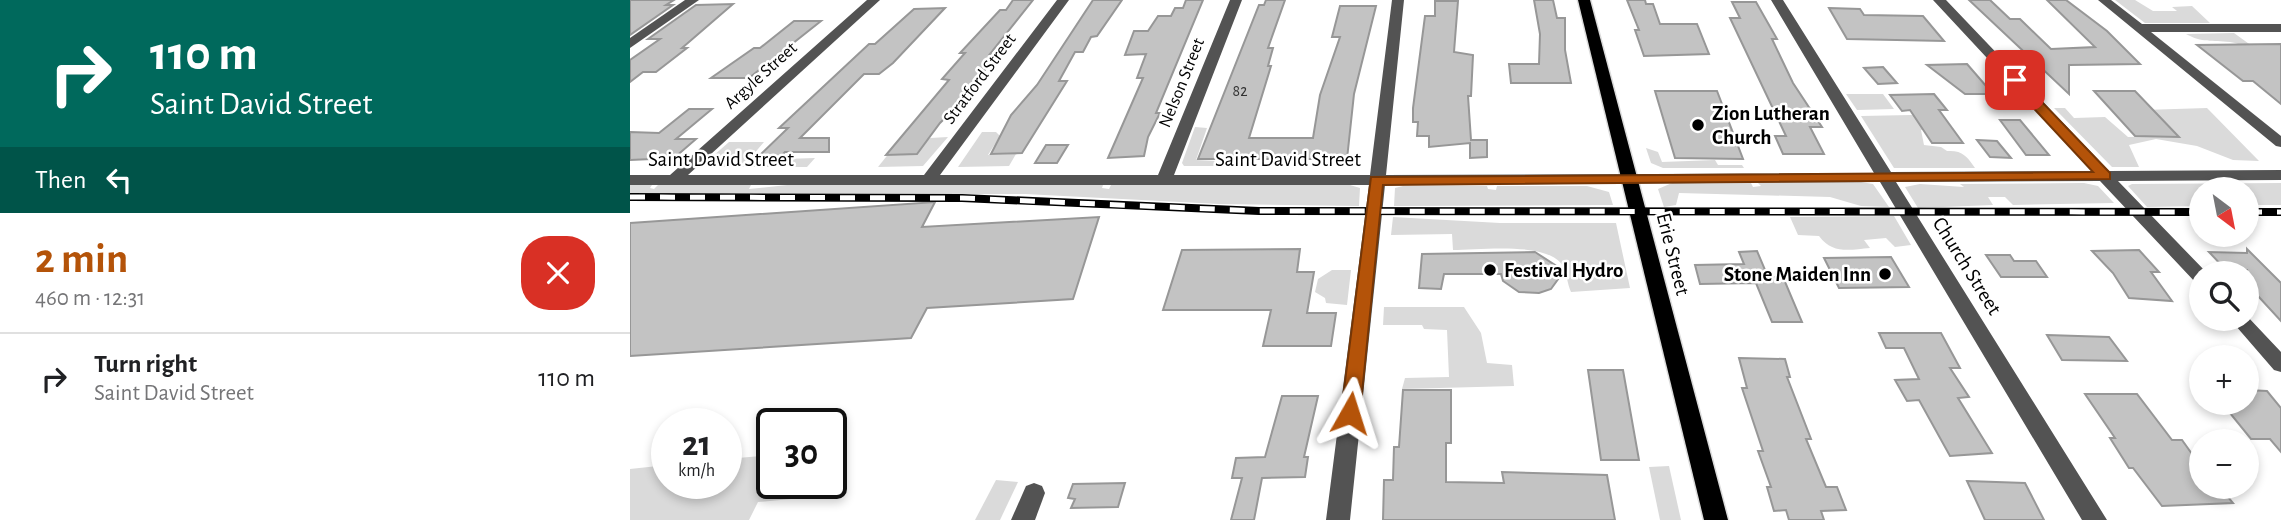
<!DOCTYPE html>
<meta charset="utf-8">
<style>
:root{--surface:#fff;--page:#f2f2f2;--text:#202124;--muted:#757577;--line:#e0e0e0;--accent:#b45309}
body{margin:0;font-family:"Alegreya Sans",sans-serif;background:var(--page);color:var(--text);height:100vh;display:flex;flex-direction:column;font-size:26px;white-space:nowrap}
*{box-sizing:border-box;margin:0}
p{font-size:23px;color:var(--muted)}
.icon{flex:none;width:38px;height:38px;fill:none;stroke:currentColor;stroke-width:2;stroke-linecap:round;stroke-linejoin:round}
.map{position:relative;flex:1;overflow:hidden}
.drawer{display:flex;flex-direction:column;background:var(--surface);width:630px}
.drawer>*{flex:none}
.banner{background:#00695c;color:#fff;overflow:hidden}
.needle{width:46px;rotate:148deg}
.tools{position:absolute;left:1559px;top:177px;display:grid;gap:14px}
.tools a{display:grid;place-items:center;width:70px;height:70px;border-radius:50%;background:var(--surface);box-shadow:0 4px 10px #0003;font-size:35px}
.speed{position:absolute;left:21px;top:408px;display:flex;gap:14px;font-size:35px;font-weight:700;text-align:center}
.speed>*{display:grid;place-content:center;width:91px;height:91px;border-radius:50%;background:var(--surface);box-shadow:0 4px 10px #0003;line-height:1}
.speed small{font-size:18px;font-weight:400}
.speed .limit{border:4px solid #111;border-radius:10px;background:#fff;color:#111}
.pin{position:absolute;display:grid;place-items:center;width:60px;height:60px;color:#fff;margin:-30px;border-radius:14px;box-shadow:0 4px 10px #0006}
.me{position:absolute;width:77px;margin:-38px;rotate:6deg;stroke-linejoin:round;filter:drop-shadow(0 0 5px #0008)}
.turn{display:flex;align-items:center;gap:24px;height:147px;padding:0 35px;font-size:32px}
.turn .icon{width:91px;height:91px;stroke-width:2.5}
.turn b{display:block;font-size:49px;line-height:60px}
.then{display:flex;align-items:center;height:66px;padding:0 35px;background:#0003;gap:14px;font-size:26px}
.round{display:grid;place-items:center;flex:none;width:74px;height:74px;border-radius:28px;background:var(--page)}
.summary{display:flex;align-items:center;justify-content:space-between;height:119px;padding:0 35px}
h1{font-size:42px;font-weight:600;line-height:52px;color:var(--accent)}
ul{padding:0;list-style:none}
li{display:flex;align-items:center;gap:21px;height:91px;padding:0 35px;border-top:2px solid var(--line)}
li div{flex:1}
li b{display:block;font-size:26px}
li em{font-style:normal}
main{display:flex;flex:1;min-height:0}
.map>svg:first-child{display:block}
</style>
<main>
<section class="drawer">
<div class="banner">
<div class="turn"><svg class="icon" aria-label="right" viewBox="0 0 24 24"><path d="M7 20v-9h11M14 6l5 5-5 5"/></svg><div><b>110 m</b>Saint David Street</div></div>
<div class="then">Then<svg class="icon" aria-label="left" viewBox="0 0 24 24"><path d="M17 20v-9H6M10 6l-5 5 5 5"/></svg></div>
</div>
<div class="summary"><div><h1>2 min</h1><p>460 m · 12:31</p></div><a class="round" style="background:#d93025;color:#fff"><svg class="icon" aria-label="close" viewBox="0 0 24 24"><path d="M6 6l12 12M18 6L6 18"/></svg></a></div>
<ul>
<li><svg class="icon" aria-label="right" viewBox="0 0 24 24"><path d="M7 20v-9h11M14 6l5 5-5 5"/></svg><div><b>Turn right</b><p>Saint David Street</p></div><em>110 m</em></li>
</ul>
</section>
<div class="map">
<svg width="1651" height="520" viewBox="0 0 1651 520">
<rect width="100%" height="100%" fill="#fff"/>
<g fill="#dadada">
<polygon points="1485,0 1505,0 1523,11 1547,11 1542,7 1562,6 1580,23 1515,23"/>
<path d="M1604,33l18,13c-8,1 -14,-3 -22,-4 -18,-2 -28,1 -44,-8z"/>
<polygon points="1216,94 1253,94 1264,109 1227,110"/>
<polygon points="1424,108 1435,108 1444,118 1475,117 1498,137 1549,136 1537,124 1513,110 1577,108 1629,161 1603,160 1567,146 1526,139 1499,145 1509,167 1482,167"/>
<path d="M1281,115l24,2 9,11 -23,2 3,15 17,2 6,4c15,-1 20,5 28,17h-81l-33,-52z"/>
<polygon points="565,127 577,128 566,160 586,161 584,166 554,166 552,163"/>
<polygon points="352,132 366,132 370,136 358,155 386,154 379,166 328,167"/>
<polygon points="318,137 293,166 248,167 264,147 262,155 285,155 300,138"/>
<polygon points="99,142 134,142 122,156 123,160 185,158 177,167 77,167 75,163"/>
<polygon points="1016,148 1028,152 1032,162 1085,160 1088,165 1112,165 1114,168 1033,168 1021,163"/>
<polygon points="1231,182 1243,184 1259,207 1231,206 1200,197 1049,193 1046,205 1034,207 1028,189 1042,183 1121,183 1123,187 1131,186 1128,183"/>
<polygon points="1454,183 1468,186 1484,203 1383,205 1375,197 1358,197 1363,205 1288,208 1275,187 1290,184 1334,187 1330,184"/>
<polygon points="1651,183 1651,205 1617,205 1617,189 1572,189 1571,206 1517,207 1498,186 1502,184"/>
<polygon points="0,185 22,185 20,188 24,189 28,185 121,185 119,189 157,185 473,185 472,188 479,189 481,185 720,185 730,188 729,206 589,204 395,194 0,194"/>
<polygon points="773,186 857,186 858,189 866,190 867,186 957,186 979,192 983,205 764,206 765,188"/>
<path d="M1264,216l17,29 -16,2 -9,-9 -22,2 6,8c-21,2 -38,6 -51,-12l-21,-1 -8,-18z"/>
<path d="M763,217l107,6h116l14,65 -59,4c-4,-8 -4,-19 -8,-26 -15,-25 -83,-16 -110,-16l-1,-16 -61,1z"/>
<polygon points="702,270 721,270 717,305 696,303 695,298 685,292 688,279"/>
<polygon points="754,307 834,307 851,333 857,363 882,365 884,386 772,389 775,378 819,377 817,330 794,329 792,325 753,325"/>
<polygon points="142,455 142,483 199,483 193,496 128,502 119,520 0,520 0,469 37,465 37,483 96,483 96,459"/>
<polygon points="1039,466 1051,520 1030,520 1019,467"/>
<polygon points="366,480 388,482 370,520 345,520"/>
</g>
<g fill="#c3c3c3" stroke="#979797" stroke-width="2">
<polygon points="0,0 44,0 36,5 43,5 0,35"/>
<polygon points="383,0 403,0 360,54 366,54 336,97 310,123 287,154 256,155 319,80 312,79 335,53 330,53 370,10 376,10"/>
<polygon points="463,0 492,0 467,36 461,37 453,52 445,52 429,81 437,81 392,153 361,154 381,115 407,85"/>
<polygon points="556,0 573,0 526,113 530,113 518,137 514,156 478,158 513,78 507,78 516,54 495,55 504,31 518,31 528,16 541,16 545,8 553,8"/>
<polygon points="636,0 655,0 638,48 643,48 638,66 641,66 619,138 683,138 690,95 710,37 702,37 710,6 746,6 724,94 717,159 568,159 629,5 634,5"/>
<polygon points="904,0 923,0 927,18 935,18 935,50 941,83 881,83 879,64 909,64 910,34"/>
<polygon points="997,0 1015,0 1016,4 1023,4 1030,24 1067,24 1079,54 1014,56 1005,30 1009,30"/>
<polygon points="1339,0 1360,0 1380,19 1390,19 1421,49 1465,47 1417,0 1436,0 1477,31 1510,64 1439,65 1439,94"/>
<polygon points="805,1 828,1 824,52 843,55 841,96 838,96 841,140 857,140 857,157 840,158 840,143 799,147 799,136 787,136 788,122 783,122 783,108 795,16 805,16"/>
<polygon points="1102,2 1126,2 1147,39 1142,39 1163,83 1192,127 1180,127 1194,154 1153,154 1145,136 1156,136 1100,18 1110,18"/>
<polygon points="103,4 52,48 57,48 26,72 13,72 0,82 0,60 30,39 18,39 66,5"/>
<polygon points="315,8 263,63 249,74 234,74 170,138 199,138 199,152 155,152 148,159 126,159 158,128 149,128 239,44 245,44 284,9"/>
<polygon points="1199,8 1230,9 1234,15 1293,16 1314,41 1217,39"/>
<polygon points="164,21 191,21 119,78 81,78 124,48 130,48"/>
<polygon points="1651,44 1651,104 1623,81 1613,81 1567,45"/>
<polygon points="1337,64 1363,94 1335,94 1297,65"/>
<polygon points="1253,67 1267,83 1248,84 1234,68"/>
<polygon points="1025,91 1087,91 1113,159 1045,158"/>
<polygon points="1464,91 1505,91 1549,137 1505,136"/>
<polygon points="1304,94 1317,110 1309,110 1333,143 1302,143 1280,110 1272,111 1260,95"/>
<polygon points="59,109 82,109 46,139 66,139 44,158 0,160 0,132 29,133"/>
<polygon points="1370,120 1390,120 1419,155 1396,155"/>
<polygon points="1347,140 1367,141 1381,158 1360,157"/>
<polygon points="416,145 438,145 427,163 405,163"/>
<polygon points="305,202 292,227 469,217 443,299 297,308 281,338 0,356 0,223"/>
<polygon points="670,249 667,272 684,272 677,313 706,313 701,346 633,346 641,310 533,310 552,250"/>
<polygon points="1617,249 1651,283 1651,321 1617,284 1617,270 1596,270 1579,252 1617,253"/>
<polygon points="1509,250 1529,272 1521,272 1542,301 1499,298 1483,273 1462,251"/>
<polygon points="1127,251 1138,277 1153,277 1172,322 1142,322 1126,283 1070,284 1065,265 1114,264 1109,252"/>
<polygon points="905,252 928,267 931,275 921,289 909,293 889,292 873,281 871,274 814,274 811,289 789,288 792,254"/>
<polygon points="1356,255 1380,255 1384,261 1406,261 1417,277 1371,277"/>
<polygon points="1261,257 1279,287 1209,288 1194,258"/>
<polygon points="1249,333 1311,333 1330,368 1320,368 1339,397 1328,398 1362,453 1320,456 1289,400 1277,401 1265,380 1289,379 1274,348 1256,348"/>
<polygon points="1417,335 1479,337 1497,361 1432,360"/>
<polygon points="1109,358 1155,359 1160,377 1157,377 1181,439 1176,439 1196,487 1207,487 1216,510 1191,511 1194,520 1159,520 1156,510 1144,511 1137,487 1141,487 1128,451 1133,451 1112,388 1117,388"/>
<polygon points="958,370 993,370 1009,460 971,460"/>
<polygon points="773,390 821,390 821,443 816,443 816,482 874,483 872,472 977,475 985,520 753,520 754,480 763,480 764,447 769,447"/>
<polygon points="1617,390 1637,391 1651,408 1651,452 1640,439 1621,439 1591,402 1617,402"/>
<polygon points="1455,394 1507,394 1542,440 1552,440 1572,468 1572,486 1589,486 1603,503 1532,506 1503,468 1499,468 1480,438 1485,438"/>
<polygon points="652,396 688,396 674,457 678,457 675,477 632,478 624,520 601,520 612,478 602,478 606,458 635,457"/>
<polygon points="1337,481 1395,483 1414,520 1355,520"/>
<polygon points="495,483 488,507 441,508 445,499 438,498 443,484"/>
</g>
<g fill="none" stroke-linecap="round" stroke-linejoin="round">
<g stroke="#dbdbdb" stroke-width="3">
<polygon id="major" points="948,0 960,0 1098,520 1074,520"/>
</g>
<g fill="#535353" fill-rule="evenodd">
<polygon points="55,0 69,0 0,48 0,38"/>
<polygon points="237,0 250,0 58,175 294,175 427,0 439,0 310,175 528,175 600,0 612,0 544,175 740,175 762,0 774,0 756,175 1244,173 1141,0 1153,0 1261,172 1462,171 1303,0 1316,0 1479,171 1651,170 1651,180 1488,181 1577,273 1572,273 1572,285 1566,283 1470,181 1266,182 1477,520 1452,520 1250,182 755,185 720,520 696,520 739,185 0,185 0,175 40,175"/>
<polygon points="1468,0 1481,0 1512,24 1651,24 1651,32 1521,32 1651,136 1651,147 1646,146"/>
<polygon points="1617,316 1651,352 1651,372 1644,370 1599,318 1617,318"/>
<polygon points="404,483 412,486 415,493 405,520 381,520 396,486"/>
</g>
<use href="#major" fill="#000" fill-rule="evenodd"/>
<g stroke="#000" stroke-width="8">
<g id="rail">
<polyline points="0,197 332,198 629,211 1572,212"/>
<polyline points="1617,212 1651,212"/>
</g>
</g>
<use href="#rail" stroke="#fff" stroke-width="5" stroke-dasharray="15" stroke-linecap="butt"/>
</g>
<polygon fill="#b45309" stroke="#753606" stroke-width="2" points="1380,78 1389,78 1480,173 1480,179 753,185 730,413 720,420 711,413 741,177 1463,172 1380,83"/>
<g fill="#000" stroke="#fff" stroke-width="2.5">
<circle cx="1068" cy="125" r="7"/>
<circle cx="860" cy="270" r="7"/>
<circle cx="1255" cy="274" r="7"/>
</g>
<g text-anchor="middle" dominant-baseline="central" stroke-width="5" stroke-linejoin="round" paint-order="stroke">
<g font-size="16" fill="#313131">
<text x="610" y="91">82</text>
</g>
<g font-size="18" fill="#000" stroke="#fff">
<text transform="translate(131 76) rotate(-42)">Argyle Street</text>
<text transform="translate(350 79) rotate(-53)">Stratford Street</text>
<text transform="translate(552 83) rotate(-68)">Nelson Street</text>
</g>
<g font-size="21" font-weight="bold" fill="#000" stroke="#fff" text-anchor="start">
<text x="1082" y="113">Zion Lutheran<tspan x="1082" dy="24">Church</tspan></text>
<text x="874" y="270">Festival Hydro</text>
<text x="1241" y="274" text-anchor="end">Stone Maiden Inn</text>
</g>
<g font-size="21" fill="#000" stroke="#fff">
<text x="91" y="159">Saint David Street</text>
<text x="658" y="159">Saint David Street</text>
<text transform="translate(1043 254) rotate(76)">Erie Street</text>
<text transform="translate(1337 266) rotate(58)">Church Street</text>
</g>
</g>
</svg>
<div class="tools">
<a><svg class="needle" viewBox="-14 -14 28 28"><path d="M0-13l5 13h-10z" fill="#e53935"/><path d="M0 13l5-13h-10z" fill="#757577"/></svg></a>
<a><svg class="icon" aria-label="search" viewBox="0 0 24 24"><circle cx="10" cy="10" r="6"/><path d="M15 15l6 6"/></svg></a>
<a>+</a>
<a>−</a>
</div>
<div class="speed"><div>21<small>km/h</small></div><div class="limit">30</div></div>
<div class="pin" style="left:1385px;top:80px;background:#d93025"><svg class="icon" aria-label="arrive" viewBox="0 0 24 24"><path d="M6 21V4h12l-3 4 3 4H6"/></svg></div>
<svg class="me" style="left:720px;top:413px" viewBox="-20 -20 40 40"><path d="M0-17L14 15 0 8-14 15z" fill="#b45309" stroke="#fff" stroke-width="4"/></svg>
</div>
</main>
